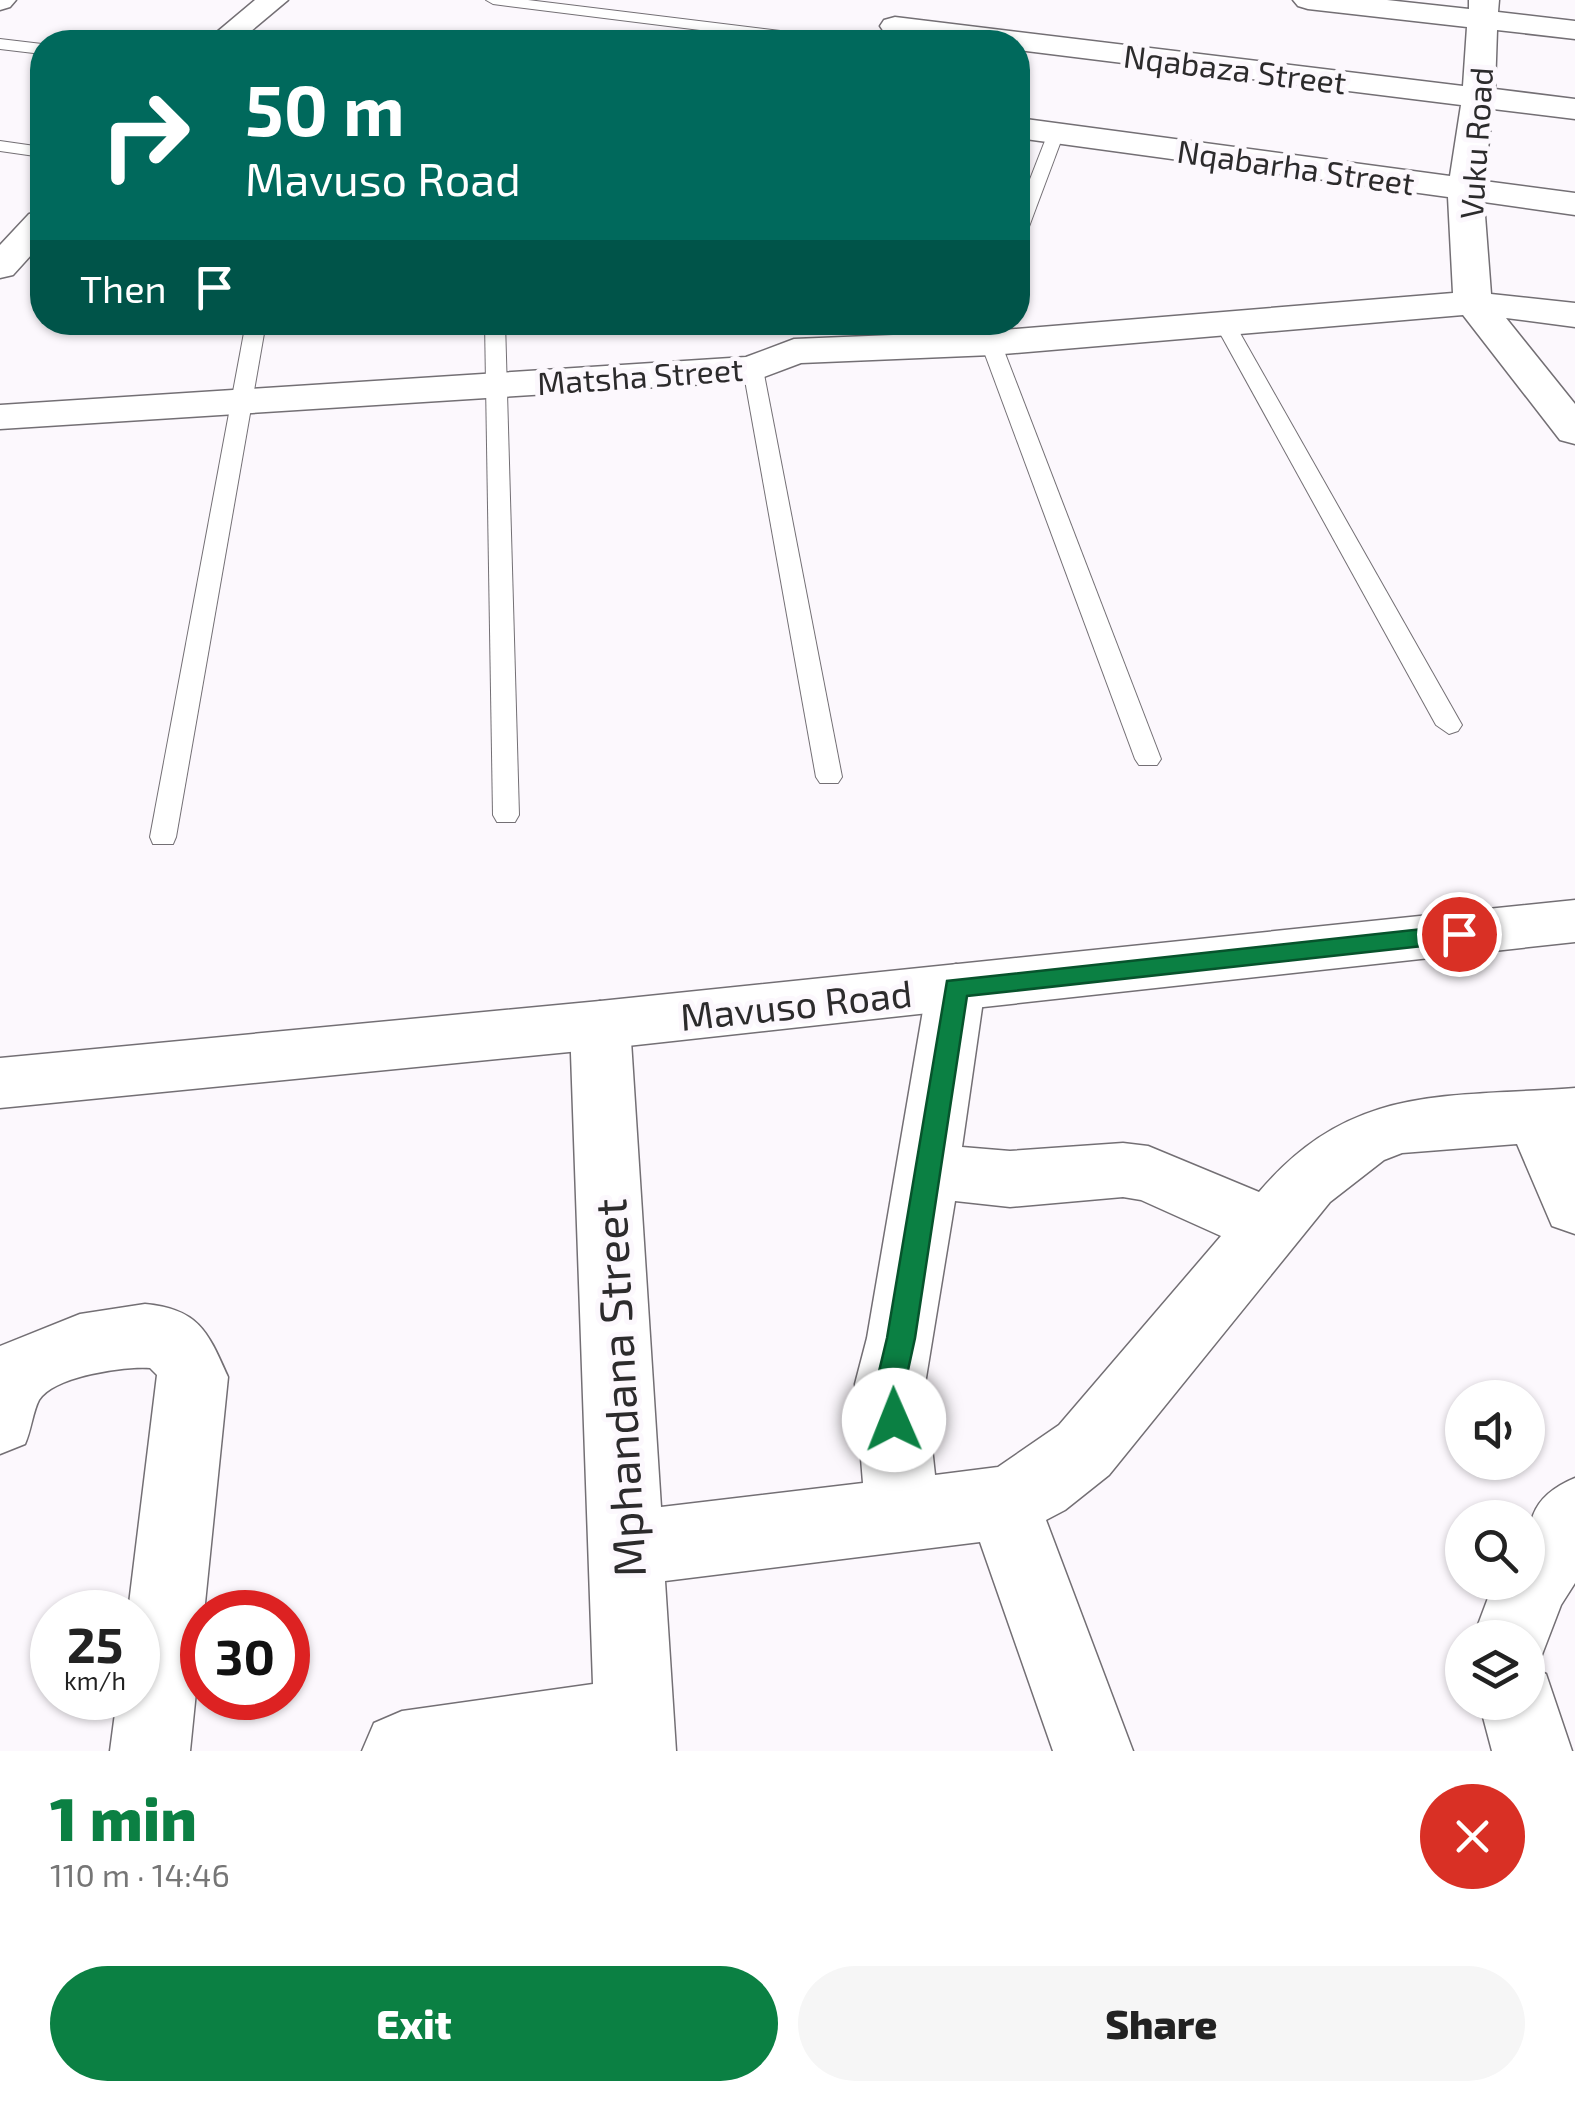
<!DOCTYPE html>
<meta charset="utf-8">
<style>
:root{--surface:#fff;--page:#f6f6f6;--text:#222;--muted:#767676;--accent:#0b8043}
body{margin:0;font-family:"Exo 2",sans-serif;background:var(--page);color:var(--text);height:100vh;display:flex;flex-direction:column;font-size:38px;white-space:nowrap}
*{box-sizing:border-box;margin:0}
p{font-size:32px;color:var(--muted)}
.icon{flex:none;width:55px;height:55px;fill:none;stroke:currentColor;stroke-width:2;stroke-linecap:round;stroke-linejoin:round}
.map{position:relative;height:1751px;overflow:hidden}
.side{display:flex;flex-direction:column;background:var(--surface);flex:1}
.side>*{flex:none}
.top-card{position:absolute;left:30px;top:30px;width:1000px;height:305px;border-radius:40px;box-shadow:0 2px 8px #0004;background:#00695c;color:#fff;overflow:hidden}
.buttons{position:absolute;left:1445px;top:1380px;display:grid;gap:20px}
.buttons a{display:grid;place-items:center;width:100px;height:100px;border-radius:50%;background:var(--surface);box-shadow:0 2px 8px #0004;font-size:50px}
.speed{position:absolute;left:30px;top:1590px;display:flex;gap:20px;font-size:50px;font-weight:700;text-align:center}
.speed>*{display:grid;place-content:center;width:130px;height:130px;border-radius:50%;background:var(--surface);box-shadow:0 2px 8px #0004;line-height:1}
.speed small{font-size:25px;font-weight:400}
.speed .limit{border:15px solid #d22;background:#fff;color:#111}
.pin{position:absolute;display:grid;place-items:center;width:85px;height:85px;color:#fff;margin:-42px;border:5px solid #fff;border-radius:50%;box-shadow:0 2px 10px #0007}
.me{position:absolute;width:110px;margin:-55px;rotate:359deg;stroke-linejoin:round;filter:drop-shadow(0 0 8px #0008)}
.turn{display:flex;align-items:center;gap:35px;height:210px;padding:0 50px;font-size:45px}
.turn .icon{width:130px;height:130px;stroke-width:2.5}
.turn b{display:block;font-size:70px;line-height:85px}
.then{display:flex;align-items:center;height:95px;padding:0 50px;background:#0003;gap:20px;font-size:38px}
.round{display:grid;place-items:center;flex:none;width:105px;height:105px;border-radius:52px;background:var(--page)}
.head{display:flex;align-items:center;justify-content:space-between;height:170px;padding:0 50px}
h1{font-size:60px;font-weight:800;line-height:75px;color:var(--accent)}
.primary-button{display:flex;gap:20px;margin-top:auto;padding:20px 50px}
.primary-button a{flex:1;height:115px;border-radius:60px;background:var(--accent);color:#fff;font-size:40px;font-weight:800;line-height:115px;text-align:center}
.primary-button a+a{background:var(--page);color:var(--text)}
.map>svg:first-child{display:block}
</style>
<div class="map">
<svg width="1575" height="1751" viewBox="0 0 1575 1751">
<rect width="100%" height="100%" fill="#fcf8fd"/>
<g fill="none" stroke-linecap="round" stroke-linejoin="round">
<g stroke="#736f74" stroke-width="2">
<g id="service">
<polygon points="486,0 528,0 829,37 837,42 796,42 493,4"/>
<polygon points="0,39 42,44 42,54 0,49"/>
<polygon points="1056,128 1064,133 1027,232 1018,237 1018,210 1048,133"/>
<polygon points="0,141 42,147 42,157 0,151"/>
<polygon points="1226,320 1236,326 1462,725 1458,731 1449,734 1436,725 1216,326"/>
<polygon points="246,322 266,322 176,837 173,844 153,844 150,837"/>
<polygon points="485,322 505,322 519,815 515,822 497,822 493,815"/>
<polygon points="973,322 993,322 1161,759 1157,765 1139,765 1135,759"/>
<polygon points="753,363 763,369 842,777 838,783 820,783 816,777 743,369"/>
</g>
</g>
<g stroke="#736f74" stroke-width="3">
<g id="minor">
<polygon points="0,0 16,0 10,7 0,10"/>
<path d="M1293,0h94l82,9v-9h30l-1,12 77,9v18l-78,-9 -2,59 80,10v20l-82,-10 -9,72 91,12v22l-91,-13 7,92 84,9v24l-69,-9 69,86v40l-15,-4 -97,-125 -471,40 -191,8 -48,18 -753,48v-24l746,-48 48,-18 198,-8 461,-38 -5,-96 -430,-59v-20l432,58 11,-71 -443,-55v-8c-45,0 -90,1 -134,-10l-4,-6 4,-6 11,-3 568,69 4,-59 -159,-18 -10,-3z"/>
<path d="M956,964l21,7 8,16 -23,160 48,4 113,-8 25,3 111,46c93,-109 185,-94 316,-104v146l-23,-8 -35,-82 -115,9 -18,7 -54,42 -221,273 -44,35 -19,10 87,231h-80l-73,-209 -315,39 11,170h-314l12,-28 28,-12 191,-27 -23,-659 9,-17 21,-7 21,7 9,17 31,482 202,-24 -8,-99 12,-46 60,-351 8,-16zM1123,1197l18,3 80,36 -162,189 -61,42 -63,8 -10,-91 30,-183 55,6z"/>
<path d="M145,1304c54,5 63,28 83,73l-38,374h-80l7,-53h21v-86h-10l29,-237 -7,-7c-25,-2 -96,8 -111,32 -6,11 -8,31 -14,44l-25,10v-108l80,-32z"/>
<path d="M1575,1478v105l-14,22 -23,60 -6,3 14,6 26,77h-80l-13,-49h49v-64h-55l21,-56h34c0,-50 -6,-82 47,-104z"/>
</g>
</g>
<g stroke="#736f74" stroke-width="3">
<g id="tertiary">
<polygon points="255,0 288,0 238,42 205,42"/>
<polygon points="42,211 42,243 13,275 0,278 0,245 29,214"/>
<polygon points="1575,900 1575,942 600,1049 0,1108 0,1058 600,1001"/>
</g>
</g>
<use href="#service" fill="#fff" fill-rule="evenodd"/>
<use href="#minor" fill="#fff" fill-rule="evenodd"/>
<use href="#tertiary" fill="#fff" fill-rule="evenodd"/>
</g>
<polygon fill="#0b8043" stroke="#07532c" stroke-width="2.5" points="1459,925 1471,934 1459,942 967,996 915,1338 905,1384 909,1420 904,1430 894,1434 884,1430 876,1384 887,1338 947,981"/>
<g text-anchor="middle" dominant-baseline="central" stroke-width="10" stroke-linejoin="round" paint-order="stroke">
<g font-size="32" fill="#2c2b2c" stroke="#fcf8fd">
<text transform="translate(1235 68) rotate(7)">Nqabaza Street</text>
<text transform="translate(1475 143) rotate(-86)">Vuku Road</text>
<text transform="translate(1296 166) rotate(8)">Nqabarha Street</text>
<text transform="translate(640 375) rotate(-4)">Matsha Street</text>
</g>
<g font-size="38" fill="#2c2b2c" stroke="#fcf8fd">
<text transform="translate(796 1004) rotate(-6)">Mavuso Road</text>
</g>
<g font-size="45" fill="#2c2b2c" stroke="#fcf8fd">
<text transform="translate(618 1388) rotate(-93)">Mphandana Street</text>
</g>
</g>
</svg>
<div class="buttons">
<a><svg class="icon" aria-label="sound" viewBox="0 0 24 24"><path d="M4 9h4l5-4v14l-5-4H4zM17 9q2 3 0 6"/></svg></a>
<a><svg class="icon" aria-label="search" viewBox="0 0 24 24"><circle cx="10" cy="10" r="6"/><path d="M15 15l6 6"/></svg></a>
<a><svg class="icon" aria-label="layers" viewBox="0 0 24 24"><path d="M12 4l9 5-9 5-9-5zM3 14l9 5 9-5"/></svg></a>
</div>
<div class="speed"><div>25<small>km/h</small></div><div class="limit">30</div></div>
<div class="pin" style="left:1459px;top:934px;background:#d93025"><svg class="icon" aria-label="arrive" viewBox="0 0 24 24"><path d="M6 21V4h12l-3 4 3 4H6"/></svg></div>
<svg class="me" style="left:894px;top:1420px" viewBox="-20 -20 40 40"><circle r="19" fill="#fff"/><path d="M0-13L10 11 0 6-10 11z" fill="#0b8043"/></svg>
<div class="top-card">
<div class="turn"><svg class="icon" aria-label="right" viewBox="0 0 24 24"><path d="M7 20v-9h11M14 6l5 5-5 5"/></svg><div><b>50 m</b>Mavuso Road</div></div>
<div class="then">Then<svg class="icon" aria-label="arrive" viewBox="0 0 24 24"><path d="M6 21V4h12l-3 4 3 4H6"/></svg></div>
</div>
</div>
<section class="side">
<div class="head"><div><h1>1 min</h1><p>110 m · 14:46</p></div><a class="round" style="background:#d93025;color:#fff"><svg class="icon" aria-label="close" viewBox="0 0 24 24"><path d="M6 6l12 12M18 6L6 18"/></svg></a></div>
<div class="primary-button"><a>Exit</a><a>Share</a></div>
</section>
